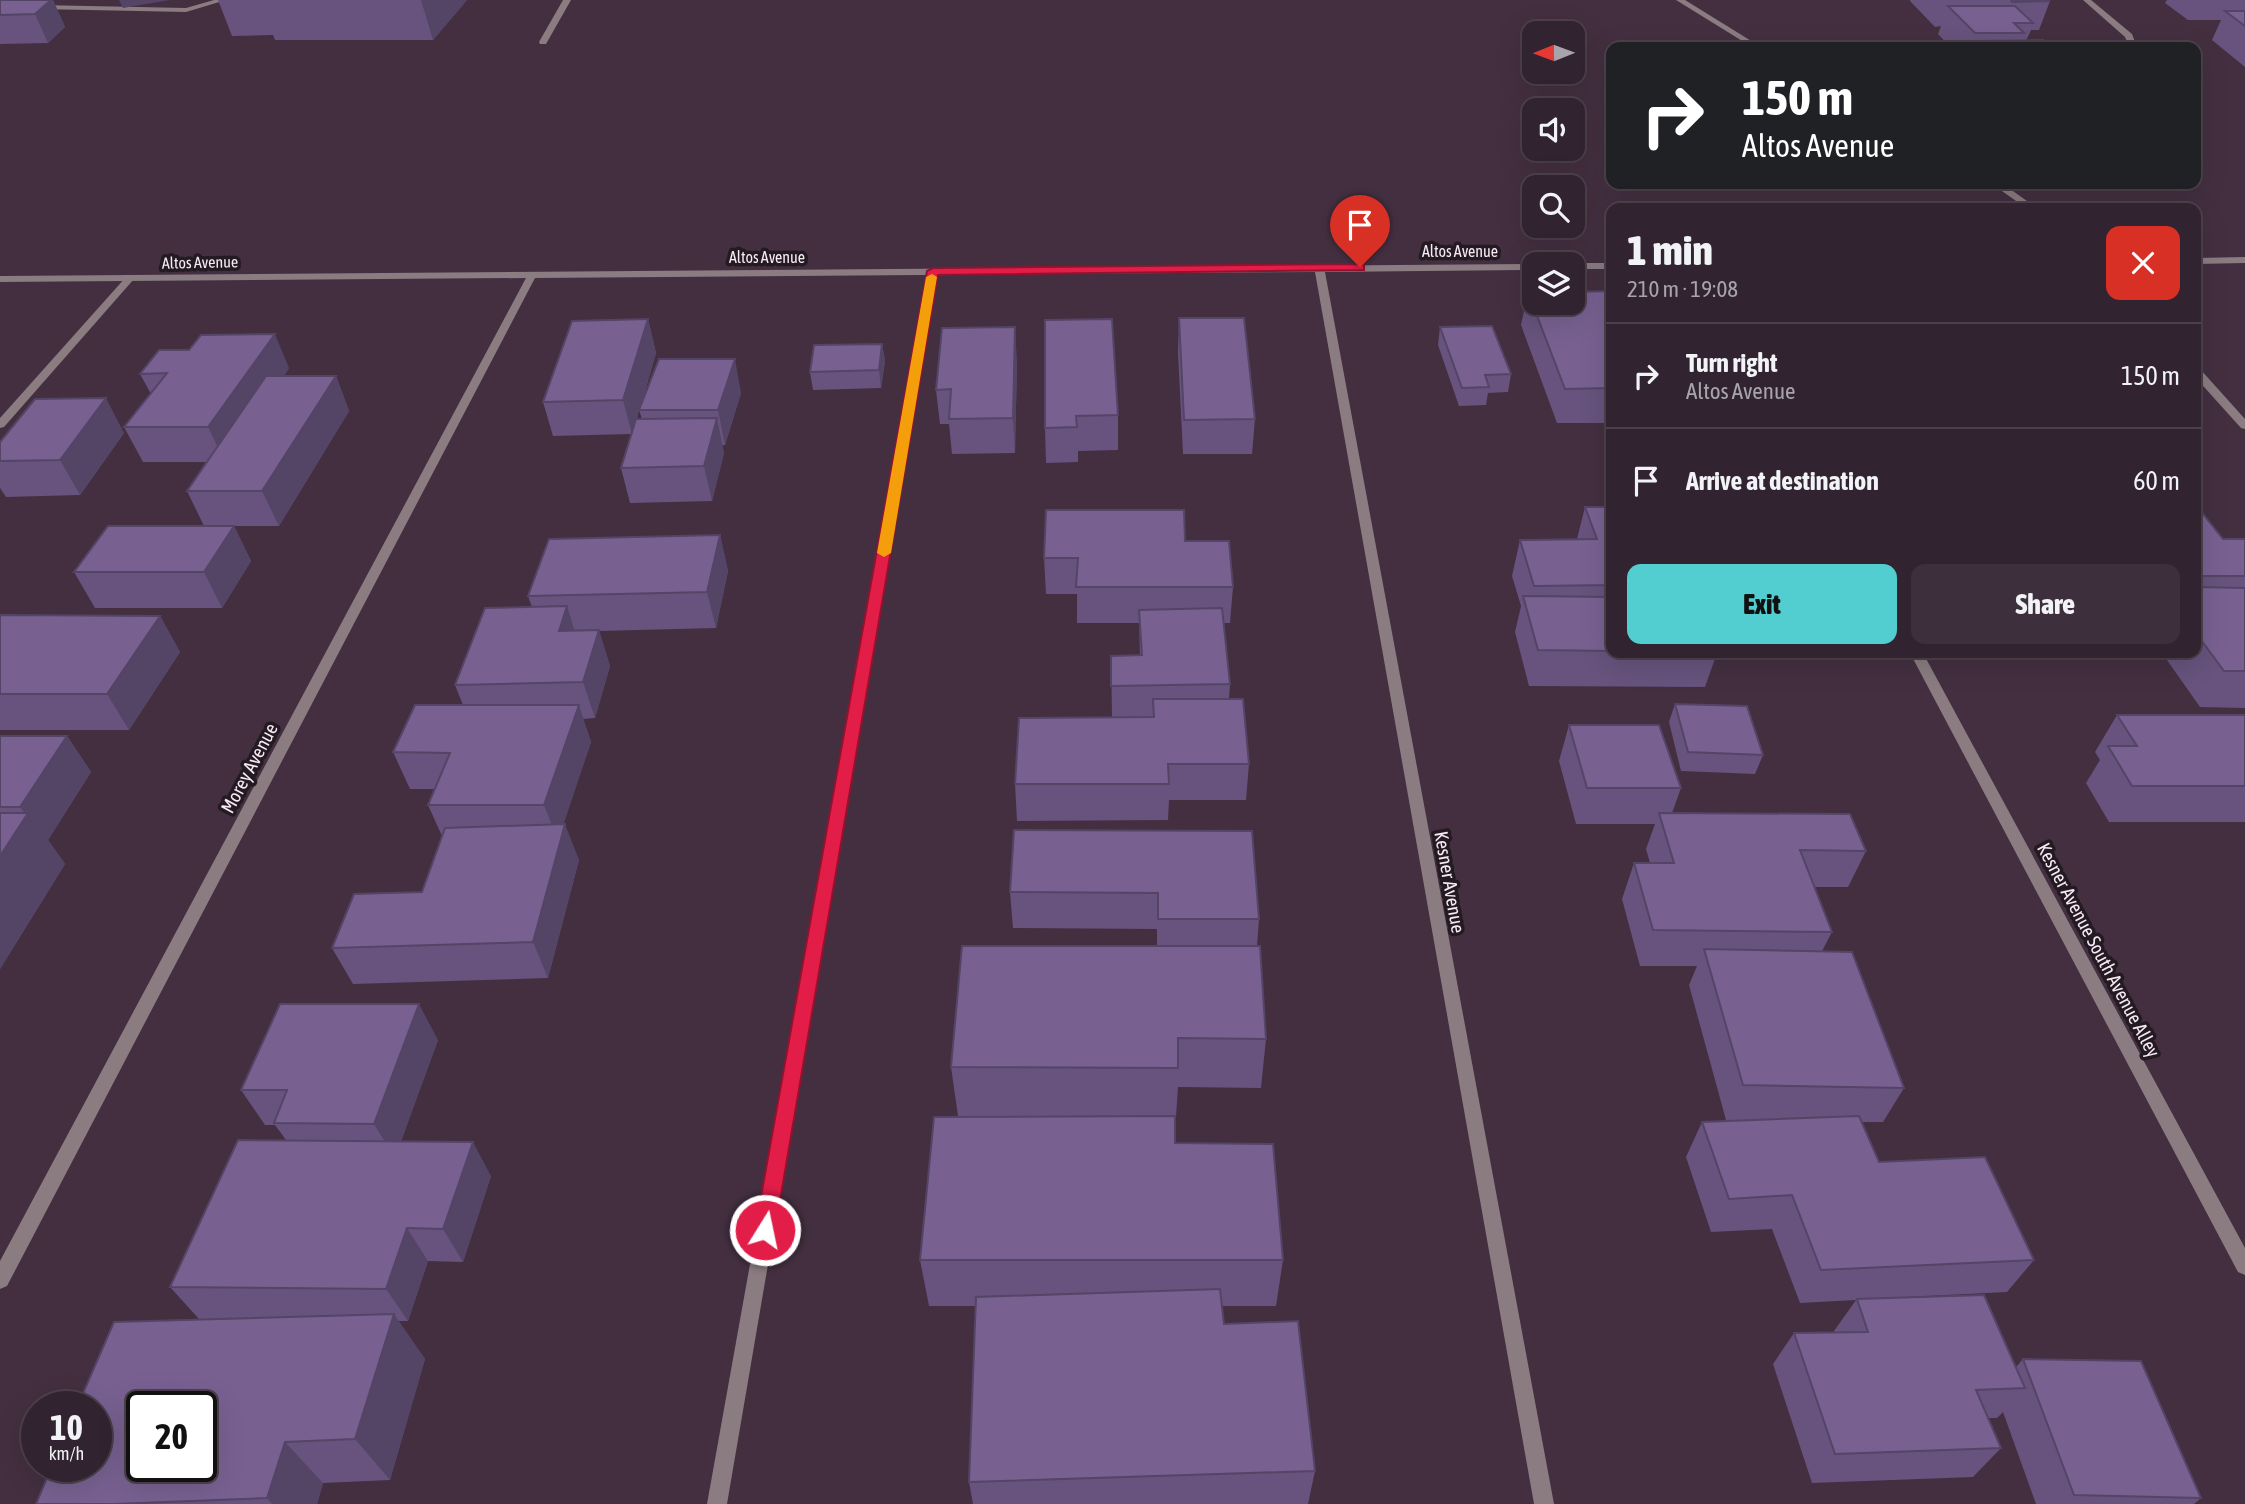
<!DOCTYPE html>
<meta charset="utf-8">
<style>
:root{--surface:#322330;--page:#3d2f3c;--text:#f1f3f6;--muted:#a8a4ab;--line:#4d404c;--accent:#52cdd0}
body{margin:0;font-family:"Asap Condensed",sans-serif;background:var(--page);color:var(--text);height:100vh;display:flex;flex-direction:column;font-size:26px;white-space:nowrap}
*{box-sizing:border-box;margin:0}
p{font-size:23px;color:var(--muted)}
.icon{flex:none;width:38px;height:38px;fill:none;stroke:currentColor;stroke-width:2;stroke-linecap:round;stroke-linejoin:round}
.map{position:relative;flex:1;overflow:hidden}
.sheet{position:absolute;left:1606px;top:203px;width:595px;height:455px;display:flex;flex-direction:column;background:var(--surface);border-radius:14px;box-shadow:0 7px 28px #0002,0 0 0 2px var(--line)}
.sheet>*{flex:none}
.hud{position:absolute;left:1606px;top:42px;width:595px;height:147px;border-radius:14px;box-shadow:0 7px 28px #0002,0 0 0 2px var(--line);background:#202124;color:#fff;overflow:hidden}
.needle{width:46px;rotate:269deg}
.fabs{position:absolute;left:1522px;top:21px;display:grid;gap:14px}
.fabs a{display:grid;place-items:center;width:63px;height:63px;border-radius:14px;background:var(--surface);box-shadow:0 7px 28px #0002,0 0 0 2px var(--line);font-size:35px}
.speed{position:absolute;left:21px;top:1391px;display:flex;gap:14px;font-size:35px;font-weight:700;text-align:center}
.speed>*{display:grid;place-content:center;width:91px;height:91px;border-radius:50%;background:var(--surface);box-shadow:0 7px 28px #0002,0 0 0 2px var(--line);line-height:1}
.speed small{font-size:18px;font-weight:400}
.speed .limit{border:4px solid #111;border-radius:10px;background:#fff;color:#111}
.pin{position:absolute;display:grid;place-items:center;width:60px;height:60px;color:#fff;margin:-72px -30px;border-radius:50% 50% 50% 0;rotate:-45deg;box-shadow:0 0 7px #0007}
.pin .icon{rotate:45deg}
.me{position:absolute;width:77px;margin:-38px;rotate:10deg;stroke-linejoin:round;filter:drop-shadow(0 0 5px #0008)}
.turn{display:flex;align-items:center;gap:24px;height:147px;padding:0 21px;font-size:32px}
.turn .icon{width:91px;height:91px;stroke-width:2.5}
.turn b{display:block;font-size:49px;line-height:60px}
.round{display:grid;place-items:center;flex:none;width:74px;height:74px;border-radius:14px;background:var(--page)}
.head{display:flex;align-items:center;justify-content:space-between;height:119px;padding:0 21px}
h1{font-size:42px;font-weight:800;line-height:52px}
.cta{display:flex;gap:14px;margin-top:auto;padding:14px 21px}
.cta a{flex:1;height:80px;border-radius:14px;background:var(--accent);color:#111;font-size:28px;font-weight:800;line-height:80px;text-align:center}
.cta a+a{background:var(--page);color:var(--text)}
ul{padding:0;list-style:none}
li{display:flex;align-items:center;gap:21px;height:105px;padding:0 21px;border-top:2px solid var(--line)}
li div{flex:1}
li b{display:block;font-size:26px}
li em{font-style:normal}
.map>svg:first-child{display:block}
</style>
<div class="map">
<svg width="2245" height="1504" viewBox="0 0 2245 1504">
<rect width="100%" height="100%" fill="#432f40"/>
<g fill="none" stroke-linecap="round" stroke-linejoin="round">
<g fill="#8a7c80" fill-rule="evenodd">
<polygon points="214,0 226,0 186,12 39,9 35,7 39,5 186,8"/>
<polygon points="933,268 938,271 727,1504 707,1504 928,271"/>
<polygon points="126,277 134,279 4,427 0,428 0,418"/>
<polygon points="1910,653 1923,653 2245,1248 2245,1275 2238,1272"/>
</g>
<g fill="#8a7c80" fill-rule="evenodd">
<polygon points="563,0 571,0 546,44 540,44 539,42"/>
<polygon points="1676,0 1685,0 1761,47 1752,47"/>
<polygon points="2083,0 2091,0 2132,34 2137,47 2129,47 2125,37"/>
<polygon points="1992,184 2003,184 2037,208 2026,208"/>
<polygon points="2245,257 2245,263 2196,264 2196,258"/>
<polygon points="1573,263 1612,263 1612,269 1573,269 1573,264 1569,264"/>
<polygon points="1535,264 1535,270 1325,272 1554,1504 1534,1504 1315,272 535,278 7,1286 0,1289 0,1261 526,278 0,282 0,276"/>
<polygon points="2196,368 2200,369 2245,419 2245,429 2241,428 2196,378"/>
</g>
</g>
<g fill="#67537d" fill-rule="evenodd">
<polygon points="0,0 53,0 65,27 48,43 0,44"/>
<polygon points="218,0 467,0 433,40 275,40 273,35 232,36"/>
<polygon points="1910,0 2048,0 2050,1 2039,30 2031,30 2026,41 2051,47 1950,47 1938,34 1941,26 1935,27 1910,1"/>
<polygon points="2167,0 2245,0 2245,67 2212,40 2221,20 2188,20 2165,3"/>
<polygon points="1612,291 1612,423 1557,423 1521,325 1528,292"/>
<polygon points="1179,318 1255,419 1252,454 1183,454 1178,352"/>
<path d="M648,319l8,34 -16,56 101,-16 -16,52h-3l2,8 -12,48 -82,2 -9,-35 10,-34 -78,2 -10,-34zM639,410l3,9h-5z"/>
<polygon points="1045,320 1118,415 1118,450 1078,451 1078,462 1046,463 1045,428"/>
<polygon points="1440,327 1511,374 1508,392 1488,393 1486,405 1459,406 1438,345"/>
<polygon points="882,344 885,361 881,388 813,390 810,372"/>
<polygon points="1017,361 1015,453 952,454 949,424 940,424 936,390"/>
<polygon points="289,368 284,376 336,376 349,411 279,526 234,526 251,561 222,608 95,608 74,572 204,526 187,491 206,462 143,462 124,427 151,394 140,374"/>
<polygon points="124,433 80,495 6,497 0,488 0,442"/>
<polygon points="2196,505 2223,539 2245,539 2245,708 2200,707 2162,653 2196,653"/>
<polygon points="1585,507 1612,507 1612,653 1717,653 1705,687 1529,686 1515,632 1521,606 1512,576 1520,540 1577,539"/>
<polygon points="720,535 728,571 716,628 599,631 610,666 595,718 583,719 591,742 563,824 579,860 548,978 353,984 332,948 422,892 442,836 428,805 435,789 410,789 393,752 463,705 455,685 532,607 528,596"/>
<polygon points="1185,541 1233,587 1230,623 1224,623 1230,684 1229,699 1249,764 1246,800 1169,800 1168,820 1017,821 1015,784 1112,717 1111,656 1140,656 1139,623 1077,623 1077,594 1046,594 1044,558"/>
<polygon points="0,615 160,616 180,652 129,730 0,730"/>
<polygon points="1675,704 1763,755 1755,774 1681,771 1669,722"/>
<polygon points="2117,715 2245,715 2245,822 2109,822 2086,783 2100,760 2095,752"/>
<polygon points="1569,725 1681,788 1672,813 1866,851 1848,887 1814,887 1832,932 1822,951 1904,1088 1883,1122 1862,1122 1879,1162 2034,1260 2007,1292 1886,1298 2016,1367 2023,1359 2201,1498 2194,1504 2036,1504 2003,1412 1997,1418 1988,1418 2001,1448 1973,1477 1812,1483 1773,1364 1794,1333 1835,1333 1834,1331 1856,1300 1800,1303 1772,1229 1711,1232 1686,1157 1702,1122 1757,1120 1726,1120 1689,985 1697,966 1640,966 1622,899 1634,863 1650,863 1646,849 1655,824 1576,824 1559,761"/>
<polygon points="0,736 67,736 91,772 48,840 65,864 0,969"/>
<polygon points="1014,830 1259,919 1257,946 1266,1039 1261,1088 1178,1087 1176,1117 1175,1117 1175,1143 1283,1260 1276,1306 1222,1306 1224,1324 1315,1471 1308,1504 973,1504 969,1482 976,1306 929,1306 920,1260 1120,1116 958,1116 951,1067 1157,946 1157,929 1013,928 1010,892"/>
<polygon points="438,1040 401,1141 491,1176 463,1262 428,1261 408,1321 398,1321 425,1359 390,1480 323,1483 317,1504 36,1504 225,1319 199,1319 170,1287 286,1140 275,1125 265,1125 241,1090"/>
</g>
<g fill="#544466">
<polygon points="51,0 53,0 65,27 48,43 35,14"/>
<polygon points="119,0 170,0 123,8"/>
<polygon points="421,0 467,0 433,40"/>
<polygon points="648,319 656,353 632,434 623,400"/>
<polygon points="1015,327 1017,361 1015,453 1013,418"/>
<polygon points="275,334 289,368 225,462 208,427"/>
<polygon points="882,344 885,361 881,388 879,370"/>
<polygon points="735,359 741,393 725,445 718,410"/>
<polygon points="336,376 349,411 279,526 262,491"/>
<polygon points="106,398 124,433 80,495 60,460"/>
<polygon points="717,418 724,453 712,501 704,466"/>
<polygon points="234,526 251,561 222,608 204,572"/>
<polygon points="720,535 728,571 716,628 707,592"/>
<polygon points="567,606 578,642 559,631"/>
<polygon points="160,616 180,652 129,730 107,694"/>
<polygon points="599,630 610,666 595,718 583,682"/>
<polygon points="579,705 591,742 558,841 544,805"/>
<polygon points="67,736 91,772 48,840 65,864 0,969 0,856 27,816 20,807"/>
<polygon points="565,824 579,860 548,978 533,942"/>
<polygon points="419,1004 438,1040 395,1158 374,1124"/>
<polygon points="473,1142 491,1176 463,1262 443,1229"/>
<polygon points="407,1228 428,1261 408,1321 386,1289"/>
<polygon points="394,1314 425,1359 390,1480 355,1439"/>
<polygon points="285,1442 323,1483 317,1504 272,1504 267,1498"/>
</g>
<g fill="#786191" stroke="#544466" stroke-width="2" fill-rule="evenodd">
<polygon points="0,0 51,0 35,14 0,15"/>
<polygon points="2011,0 2048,0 2050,1 2012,2"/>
<polygon points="1948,6 2015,6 2033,23 2014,23 2024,33 1975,33"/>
<polygon points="2225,11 2245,11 2245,26"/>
<polygon points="2043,40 2051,47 1987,47 1980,41"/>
<polygon points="1612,291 1612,388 1565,389 1528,292 1535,292 1535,303 1573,303 1573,292"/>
<polygon points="1179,318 1244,318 1255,419 1184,420"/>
<polygon points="648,319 623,400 543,402 572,321"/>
<polygon points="1112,319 1118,415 1076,416 1077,427 1045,428 1045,320"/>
<polygon points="1492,326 1511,374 1485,375 1489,387 1462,388 1440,327"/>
<polygon points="1015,327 1013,418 949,419 951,389 936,390 942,328"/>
<polygon points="275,334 208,427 124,427 167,373 140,374 159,350 189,350 201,335"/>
<polygon points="882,344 879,370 810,372 814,345"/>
<polygon points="659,359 735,359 718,410 639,410"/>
<polygon points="266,376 336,376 262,491 187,491"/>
<polygon points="106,398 60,460 0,461 0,442 35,399"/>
<polygon points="717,418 704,466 621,468 636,419"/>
<polygon points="2196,505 2223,539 2245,539 2245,576 2196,576"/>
<polygon points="1585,507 1612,507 1612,585 1534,586 1520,540 1597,539"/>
<polygon points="1046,510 1184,510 1185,541 1229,541 1233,587 1076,587 1078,558 1044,558"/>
<polygon points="108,526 234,526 204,572 74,572"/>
<polygon points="720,535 707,592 528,596 549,539"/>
<polygon points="2196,587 2245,588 2245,671 2224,671 2196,633"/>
<polygon points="1523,596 1612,597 1612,651 1538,650"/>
<polygon points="567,606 559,631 599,630 583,682 455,685 485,608"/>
<polygon points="1222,608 1230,684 1111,686 1111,656 1142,655 1139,610"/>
<polygon points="0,615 160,616 107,694 0,694"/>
<polygon points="1153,699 1243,699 1249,764 1168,764 1169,784 1015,784 1019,718 1154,717"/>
<polygon points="1675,704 1747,706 1763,755 1688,752"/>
<polygon points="415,705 579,705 544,805 428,805 450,753 393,752"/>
<polygon points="2117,715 2245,715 2245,786 2132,786 2108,746 2137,746"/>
<polygon points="1569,725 1659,725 1681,788 1587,788"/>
<polygon points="0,736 67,736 20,807 0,807"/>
<polygon points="0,813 28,813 0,856"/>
<polygon points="1659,813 1850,814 1866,851 1800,850 1832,932 1653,930 1634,863 1674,863"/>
<polygon points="565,824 533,942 332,948 354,894 422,892 445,828"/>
<polygon points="1014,830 1252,831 1259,919 1158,919 1158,893 1010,892"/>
<polygon points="962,946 1260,946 1266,1039 1178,1038 1178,1068 951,1067"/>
<polygon points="1704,949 1852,952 1904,1088 1743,1085"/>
<polygon points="280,1004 419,1004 374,1124 274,1123 287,1090 241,1090"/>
<polygon points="1175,1116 1175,1143 1273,1144 1283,1260 920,1260 934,1117"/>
<polygon points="1859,1116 1879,1162 1985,1157 2034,1260 1821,1270 1792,1195 1729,1199 1702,1122"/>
<polygon points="238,1140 473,1142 443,1229 407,1228 386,1289 170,1287"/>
<polygon points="1220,1289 1224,1324 1298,1321 1315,1471 969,1482 976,1297"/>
<polygon points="1984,1295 2025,1388 1976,1390 2001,1448 1835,1454 1794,1333 1868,1332 1857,1299"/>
<path d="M394,1314l-39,125 -70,3 -18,56 -152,6h-79l16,-38h44v-59h-19l37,-85zM142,1407h59v59h-59z"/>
<polygon points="2023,1359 2141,1361 2201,1498 2074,1495"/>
</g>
<polygon fill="#e11d48" stroke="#92132f" stroke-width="2" points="1360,264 1364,265 1364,270 938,275 775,1230 772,1237 765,1240 758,1237 755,1230 927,271 933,268"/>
<polygon fill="#f59e0b" points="932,274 937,277 891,553 884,557 877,553 926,277"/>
<g text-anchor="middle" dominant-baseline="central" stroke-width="7" stroke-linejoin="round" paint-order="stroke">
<g font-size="16" fill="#f7eaf5" stroke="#241b22">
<text x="1460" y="251">Altos Avenue</text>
<text x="767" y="257">Altos Avenue</text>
<text transform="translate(200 262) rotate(-1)">Altos Avenue</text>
</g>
<g font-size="19" fill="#f7eaf5" stroke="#241b22">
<text transform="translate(249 768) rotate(-62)">Morey Avenue</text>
<text transform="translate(1450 882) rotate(80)">Kesner Avenue</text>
<text transform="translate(2099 950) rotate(62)">Kesner Avenue South Avenue Alley</text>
</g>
</g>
</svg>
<div class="fabs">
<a><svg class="needle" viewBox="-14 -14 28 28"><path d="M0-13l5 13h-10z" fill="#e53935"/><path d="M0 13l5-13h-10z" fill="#a8a4ab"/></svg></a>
<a><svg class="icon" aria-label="sound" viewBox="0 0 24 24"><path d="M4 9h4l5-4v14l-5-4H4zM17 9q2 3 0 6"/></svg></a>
<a><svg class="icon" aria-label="search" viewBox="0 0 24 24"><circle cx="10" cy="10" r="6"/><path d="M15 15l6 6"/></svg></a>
<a><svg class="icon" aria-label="layers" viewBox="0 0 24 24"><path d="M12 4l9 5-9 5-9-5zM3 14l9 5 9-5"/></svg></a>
</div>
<div class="speed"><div>10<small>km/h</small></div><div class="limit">20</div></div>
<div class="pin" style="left:1360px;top:267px;background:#d93025"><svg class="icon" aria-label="arrive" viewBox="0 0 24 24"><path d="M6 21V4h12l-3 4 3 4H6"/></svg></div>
<svg class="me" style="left:765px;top:1230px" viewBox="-20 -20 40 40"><circle r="17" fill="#e11d48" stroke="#fff" stroke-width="3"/><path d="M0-11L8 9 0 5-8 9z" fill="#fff"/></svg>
<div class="hud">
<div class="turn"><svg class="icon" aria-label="right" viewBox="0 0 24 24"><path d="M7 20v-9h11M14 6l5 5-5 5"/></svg><div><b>150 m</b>Altos Avenue</div></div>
</div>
<section class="sheet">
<div class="head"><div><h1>1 min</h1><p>210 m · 19:08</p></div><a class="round" style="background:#d93025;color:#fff"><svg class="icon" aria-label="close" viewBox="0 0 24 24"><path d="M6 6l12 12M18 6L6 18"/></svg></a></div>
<ul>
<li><svg class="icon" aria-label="right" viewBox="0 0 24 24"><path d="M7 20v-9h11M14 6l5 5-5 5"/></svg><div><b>Turn right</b><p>Altos Avenue</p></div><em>150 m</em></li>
<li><svg class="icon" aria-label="arrive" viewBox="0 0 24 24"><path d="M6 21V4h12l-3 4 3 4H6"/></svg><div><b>Arrive at destination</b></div><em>60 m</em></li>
</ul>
<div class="cta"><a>Exit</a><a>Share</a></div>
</section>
</div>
